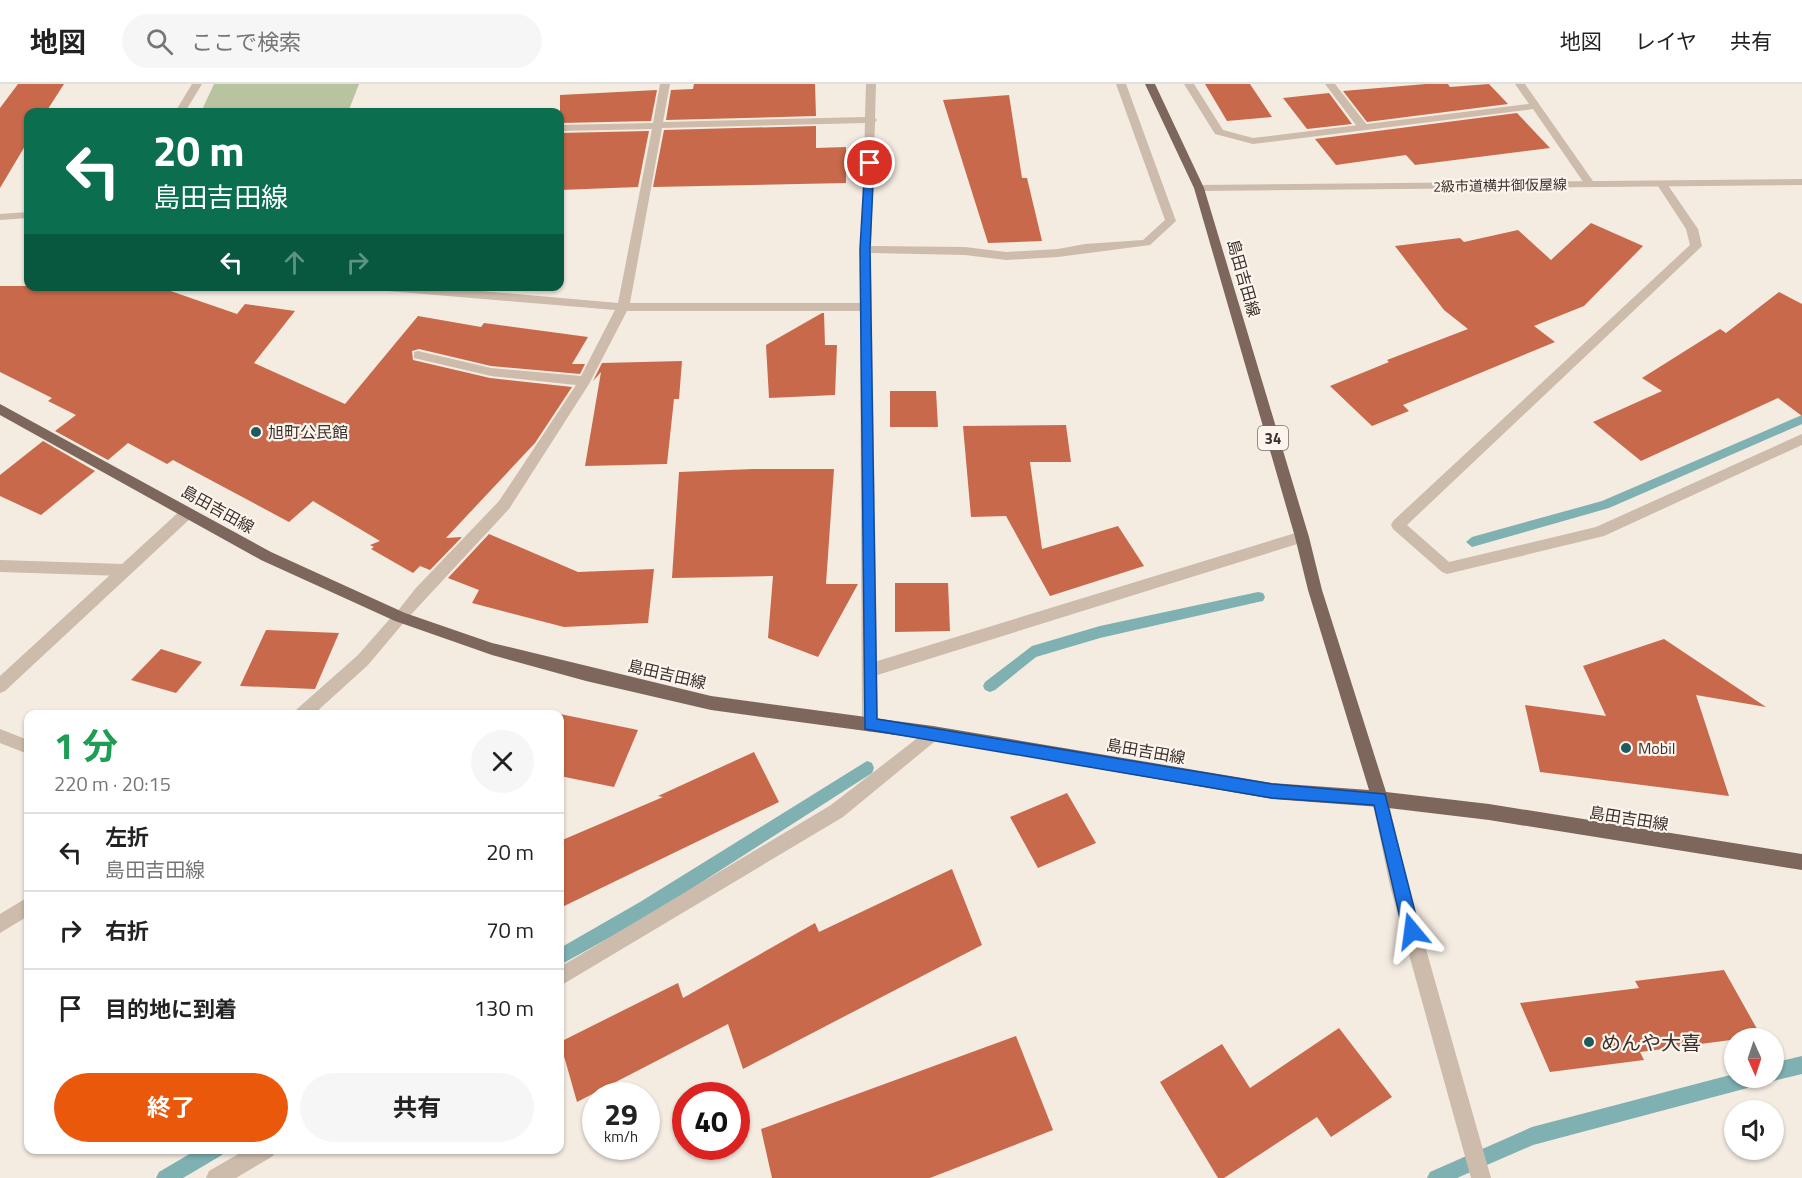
<!DOCTYPE html>
<html lang="ja">
<meta charset="utf-8">
<style>
:root{--surface:#fff;--page:#f6f6f6;--text:#222;--muted:#767676;--line:#e0e0e0;--accent:#ea580c}
body{margin:0;font-family:"Titillium Web","Noto Sans JP",sans-serif;background:var(--page);color:var(--text);height:100vh;display:flex;flex-direction:column;font-size:22px;white-space:nowrap}
*{box-sizing:border-box;margin:0}
p{font-size:20px;color:var(--muted)}
.icon{flex:none;width:33px;height:33px;fill:none;stroke:currentColor;stroke-width:2;stroke-linecap:round;stroke-linejoin:round}
.map{position:relative;flex:1;overflow:hidden}
.panel{position:absolute;left:24px;top:626px;width:540px;height:444px;display:flex;flex-direction:column;background:var(--surface);border-radius:12px;box-shadow:0 2px 4px #0004}
.panel>*{flex:none}
.banner{position:absolute;left:24px;top:24px;width:540px;height:183px;border-radius:12px;box-shadow:0 2px 4px #0004;background:#0b6e4f;color:#fff;overflow:hidden}
.needle{width:39px;rotate:177deg}
.buttons{position:absolute;left:1724px;top:944px;display:grid;gap:12px}
.buttons a{display:grid;place-items:center;width:60px;height:60px;border-radius:50%;background:var(--surface);box-shadow:0 2px 4px #0004;font-size:30px}
.speed{position:absolute;left:582px;top:998px;display:flex;gap:12px;font-size:30px;font-weight:700;text-align:center}
.speed>*{display:grid;place-content:center;width:78px;height:78px;border-radius:50%;background:var(--surface);box-shadow:0 2px 4px #0004;line-height:1}
.speed small{font-size:15px;font-weight:400}
.speed .limit{border:9px solid #d22;background:#fff;color:#111}
.pin{position:absolute;display:grid;place-items:center;width:51px;height:51px;color:#fff;margin:-26px;border:3px solid #fff;border-radius:50%;box-shadow:0 2px 6px #0007}
.me{position:absolute;width:66px;margin:-33px;rotate:344deg;stroke-linejoin:round;filter:drop-shadow(0 0 4px #0008)}
.turn{display:flex;align-items:center;gap:21px;height:126px;padding:0 30px;font-size:27px}
.turn .icon{width:78px;height:78px;stroke-width:2.5}
.turn b{display:block;font-size:42px;line-height:51px}
.lanes{display:flex;align-items:center;height:57px;padding:0 30px;background:#0003;justify-content:center;gap:30px;direction:ltr}
.lanes .off{opacity:.35}
.round{display:grid;place-items:center;flex:none;width:63px;height:63px;border-radius:32px;background:var(--page)}
.head{display:flex;align-items:center;justify-content:space-between;height:102px;padding:0 30px}
h1{font-size:36px;font-weight:700;line-height:45px;color:#1e9e55}
.button{display:flex;gap:12px;margin-top:auto;padding:12px 30px}
.button a{flex:1;height:69px;border-radius:36px;background:var(--accent);color:#fff;font-size:24px;font-weight:700;line-height:69px;text-align:center}
.button a+a{background:var(--page);color:var(--text)}
ul{padding:0;list-style:none}
li{display:flex;align-items:center;gap:18px;height:78px;padding:0 30px;border-top:2px solid var(--line)}
li div{flex:1}
li b{display:block;font-size:22px}
li em{font-style:normal}
header{display:flex;align-items:center;gap:36px;box-sizing:border-box;height:84px;padding:0 30px;background:var(--surface);border-bottom:2px solid var(--line)}
header strong{font-size:28px}
nav{display:flex;gap:33px;margin-inline-start:auto;font-size:21px}
.search{width:420px;height:54px;background:var(--page);display:flex;align-items:center;gap:15px;box-sizing:border-box;padding:0 21px;border-radius:33px;color:var(--muted);font-size:22px}
.map>svg:first-child{display:block}
</style>
<header>
<strong>地図</strong>
<div class="search"><svg class="icon" aria-label="search" viewBox="0 0 24 24"><circle cx="10" cy="10" r="6"/><path d="M15 15l6 6"/></svg>ここで検索</div>
<nav><a>地図</a><a>レイヤ</a><a>共有</a></nav>
</header>
<div class="map">
<svg width="1802" height="1094" viewBox="0 0 1802 1094">
<rect width="100%" height="100%" fill="#f4ebe1"/>
<polygon fill="#b8c4a0" points="214,0 359,0 348,28 201,28"/>
<g fill="none" stroke-linecap="round" stroke-linejoin="round">
<g fill="#7fb0b2" fill-rule="evenodd">
<polygon points="1802,331 1802,340 1609,424 1472,463 1466,458 1472,453 1602,417"/>
<polygon points="1258,508 1263,509 1265,513 1263,517 1258,518 1100,554 1036,573 995,606 990,608 985,606 983,602 985,598 1032,562 1100,542"/>
<polygon points="867,677 872,679 874,684 872,689 652,830 560,881 560,864 640,818"/>
<polygon points="1802,972 1802,990 1773,997 1767,994 1773,993 1773,979"/>
<polygon points="1734,990 1734,993 1764,993 1761,999 1755,1002 1533,1061 1457,1094 1427,1094 1430,1088 1532,1043"/>
<polygon points="198,1065 225,1065 222,1071 183,1094 156,1094 159,1088"/>
</g>
</g>
<g fill="#c8694b">
<polygon points="18,0 64,0 46,28 28,28 28,57 0,104 0,24"/>
<polygon points="694,0 815,0 816,32 666,36 671,6 693,5"/>
<polygon points="1205,0 1250,0 1272,33 1227,37"/>
<polygon points="1426,0 1448,0 1450,3 1489,0 1508,20 1367,38 1343,7"/>
<polygon points="657,6 651,37 560,39 560,11"/>
<polygon points="1329,9 1352,40 1307,45 1283,14"/>
<polygon points="1009,11 1022,94 1027,94 1042,157 988,159 943,16"/>
<polygon points="1517,29 1550,64 1415,81 1406,71 1336,81 1315,55"/>
<polygon points="816,42 816,64 846,63 846,99 653,103 664,46"/>
<polygon points="649,47 638,103 560,106 560,49"/>
<polygon points="1591,139 1643,162 1584,222 1534,242 1555,258 1403,321 1409,327 1372,342 1330,302 1389,278 1387,276 1468,245 1444,226 1395,162 1460,154 1464,158 1518,146 1551,176"/>
<polygon points="0,202 156,202 237,230 245,220 295,227 254,279 345,320 418,232 481,243 484,239 588,253 572,280 585,280 580,290 491,282 419,265 412,267 413,276 490,294 572,303 535,359 446,454 462,453 430,486 420,482 413,489 371,465 374,463 370,461 380,457 313,417 289,438 173,376 167,380 128,359 108,376 55,347 76,331 48,317 52,314 0,288"/>
<polygon points="1779,208 1802,220 1802,332 1778,314 1641,377 1593,338 1662,307 1642,294 1720,245 1726,249"/>
<polygon points="822,229 824,229 825,261 837,261 835,311 769,314 766,261"/>
<polygon points="682,277 679,315 674,315 667,380 585,382 601,288 593,297 602,279"/>
<polygon points="890,307 936,307 938,343 890,343"/>
<polygon points="1066,341 1071,378 1030,378 1042,465 1118,442 1144,482 1050,512 1006,432 971,433 963,342"/>
<polygon points="43,357 95,387 41,431 0,412 0,391"/>
<polygon points="753,385 834,385 826,500 858,500 818,573 768,554 773,492 672,494 679,388"/>
<polygon points="489,450 578,488 654,485 648,539 564,543 472,519 479,506 448,494"/>
<polygon points="895,499 948,499 950,547 895,548"/>
<polygon points="266,546 339,549 315,605 240,602"/>
<polygon points="1664,555 1766,623 1696,611 1729,712 1540,688 1525,621 1606,632 1583,582"/>
<polygon points="161,565 202,578 176,609 131,596"/>
<polygon points="560,630 638,646 614,703 560,692"/>
<polygon points="754,668 779,718 560,824 560,757 663,713 658,712"/>
<polygon points="1067,709 1096,759 1038,784 1010,733"/>
<polygon points="952,785 982,861 743,985 728,940 577,1018 560,958 678,899 683,914 815,839 819,848"/>
<polygon points="1724,886 1761,952 1640,968 1644,976 1550,988 1520,919 1639,904 1635,897"/>
<polygon points="1339,944 1392,1013 1331,1053 1317,1033 1224,1094 1218,1094 1160,998 1222,960 1250,1004"/>
<polygon points="1016,952 1053,1046 930,1094 772,1094 761,1045"/>
</g>
<g fill="none" stroke-linecap="round" stroke-linejoin="round">
<g fill="#cdbbac" fill-rule="evenodd">
<polygon points="1325,0 1335,0 1367,41 1367,45 1359,45"/>
<polygon points="28,128 28,134 0,136 0,130"/>
<polygon points="1302,447 1307,449 1309,453 1307,457 871,593 866,591 863,586 866,581 871,579"/>
<polygon points="400,527 405,529 407,533 405,537 368,581 314,630 295,630 297,625 358,571 395,529"/>
<polygon points="933,642 939,644 941,649 939,654 843,733 560,902 560,883 831,721"/>
<polygon points="0,645 28,656 28,670 0,659"/>
<polygon points="28,813 28,832 0,849 0,830"/>
<polygon points="247,1065 276,1065 273,1072 236,1094 206,1094 209,1087"/>
</g>
<g fill="#cdbbac" fill-rule="evenodd">
<polygon points="192,0 202,0 185,28 175,28"/>
<path d="M660,0h10l-7,38 202,-5 1,-33h10l-1,34 2,2 -2,2 -4,124 94,1 41,5 52,-3 27,-5 58,-4 22,-20 -49,-136h10l50,137 -26,24 -92,12 -52,3 -41,-5 -94,-2 7,472 -2,5 -6,2 -6,-2 -2,-5 -2,-414h-233l-38,73 -80,125 -104,112h-10l-2,-4 22,-28 84,-88 77,-116 -85,-9 -77,-18v-6l4,-1 73,17 90,8 34,-66 -239,-20 -5,-4h55l192,17 34,-174 -92,2v-6l93,-2zM865,39l-5,180h-230l32,-175z"/>
<polygon points="1184,0 1194,0 1223,46 1253,54 1529,20 1515,0 1525,0 1595,100 1586,102 1533,25 1253,60 1215,50"/>
<polygon points="1657,97 1665,97 1698,145 1702,162 1700,164 1407,441 1449,478 1596,443 1802,350 1802,361 1604,452 1447,490 1442,488 1393,445 1391,441 1393,437 1690,161 1686,145 1656,99"/>
<polygon points="0,476 123,480 130,486 123,492 0,488"/>
</g>
<g fill="#cdbbac" fill-rule="evenodd">
<polygon points="1802,95 1802,101 1199,107 1194,104 1199,101"/>
<polygon points="187,424 192,425 194,429 192,433 5,607 0,609 0,592 182,425"/>
<polygon points="1380,707 1386,710 1388,715 1408,802 1491,1094 1471,1094 1390,802 1372,715 1374,710"/>
</g>
<polygon fill="#7d675c" fill-rule="evenodd" points="1145,0 1155,0 1204,104 1309,453 1322,506 1386,708 1489,720 1802,770 1802,786 1489,736 1380,723 1272,715 933,656 711,626 586,597 492,571 395,537 261,476 0,331 0,320 271,468 405,529 492,559 711,612 933,642 1272,699 1369,706 1308,506 1295,453 1194,104"/>
</g>
<polygon fill="#1a73e8" stroke="#114b97" stroke-width="1.5" points="870,76 874,79 870,165 877,635 1272,700 1385,710 1420,847 1417,853 1412,855 1406,853 1403,847 1374,721 1272,714 865,645 860,165 865,79"/>
<g fill="#1f5a5e" stroke="#fbf5ee" stroke-width="2">
<circle cx="256" cy="348" r="6"/>
<circle cx="1626" cy="664" r="6"/>
<circle cx="1589" cy="958" r="6"/>
</g>
<g text-anchor="middle" dominant-baseline="central" stroke-width="4.5" stroke-linejoin="round" paint-order="stroke">
<g font-size="14" fill="#3b302b" stroke="#fbf5ee">
<text transform="translate(1500 101) rotate(-1)">2級市道横井御仮屋線</text>
</g>
<rect fill="#fbf5ee" stroke="#756b66" stroke-width="1.5" x="1258" y="342" width="30" height="24" rx="4.5"/>
<g font-size="15" font-weight="bold" fill="#3b302b">
<text x="1273" y="354">34</text>
</g>
<g font-size="16" fill="#3b302b" stroke="#fbf5ee">
<text transform="translate(1244 194) rotate(74)">島田吉田線</text>
<text transform="translate(218 425) rotate(29)">島田吉田線</text>
<text transform="translate(667 590) rotate(13)">島田吉田線</text>
<text transform="translate(1146 667) rotate(10)">島田吉田線</text>
<text transform="translate(1629 734) rotate(9)">島田吉田線</text>
</g>
<g font-size="16" fill="#3b302b" stroke="#fbf5ee" text-anchor="start">
<text x="268" y="348">旭町公民館</text>
<text x="1638" y="664">Mobil</text>
</g>
<g font-size="20" fill="#3b302b" stroke="#fbf5ee" text-anchor="start">
<text x="1601" y="958">めんや大喜</text>
</g>
</g>
</svg>
<div class="buttons">
<a><svg class="needle" viewBox="-14 -14 28 28"><path d="M0-13l5 13h-10z" fill="#e53935"/><path d="M0 13l5-13h-10z" fill="#767676"/></svg></a>
<a><svg class="icon" aria-label="sound" viewBox="0 0 24 24"><path d="M4 9h4l5-4v14l-5-4H4zM17 9q2 3 0 6"/></svg></a>
</div>
<div class="speed"><div>29<small>km/h</small></div><div class="limit">40</div></div>
<div class="pin" style="left:870px;top:79px;background:#d93025"><svg class="icon" aria-label="arrive" viewBox="0 0 24 24"><path d="M6 21V4h12l-3 4 3 4H6"/></svg></div>
<svg class="me" style="left:1412px;top:847px" viewBox="-20 -20 40 40"><path d="M0-17L14 15 0 8-14 15z" fill="#1a73e8" stroke="#fff" stroke-width="4"/></svg>
<div class="banner">
<div class="turn"><svg class="icon" aria-label="left" viewBox="0 0 24 24"><path d="M17 20v-9H6M10 6l-5 5 5 5"/></svg><div><b>20 m</b>島田吉田線</div></div>
<div class="lanes"><svg class="icon" aria-label="left" viewBox="0 0 24 24"><path d="M17 20v-9H6M10 6l-5 5 5 5"/></svg><svg class="icon off" aria-label="ahead" viewBox="0 0 24 24"><path d="M12 20V5M6 11l6-6 6 6"/></svg><svg class="icon off" aria-label="right" viewBox="0 0 24 24"><path d="M7 20v-9h11M14 6l5 5-5 5"/></svg></div>
</div>
<section class="panel">
<div class="head"><div><h1>1 分</h1><p>220 m · 20:15</p></div><a class="round"><svg class="icon" aria-label="close" viewBox="0 0 24 24"><path d="M6 6l12 12M18 6L6 18"/></svg></a></div>
<ul>
<li><svg class="icon" aria-label="left" viewBox="0 0 24 24"><path d="M17 20v-9H6M10 6l-5 5 5 5"/></svg><div><b>左折</b><p>島田吉田線</p></div><em>20 m</em></li>
<li><svg class="icon" aria-label="right" viewBox="0 0 24 24"><path d="M7 20v-9h11M14 6l5 5-5 5"/></svg><div><b>右折</b></div><em>70 m</em></li>
<li><svg class="icon" aria-label="arrive" viewBox="0 0 24 24"><path d="M6 21V4h12l-3 4 3 4H6"/></svg><div><b>目的地に到着</b></div><em>130 m</em></li>
</ul>
<div class="button"><a>終了</a><a>共有</a></div>
</section>
</div>
